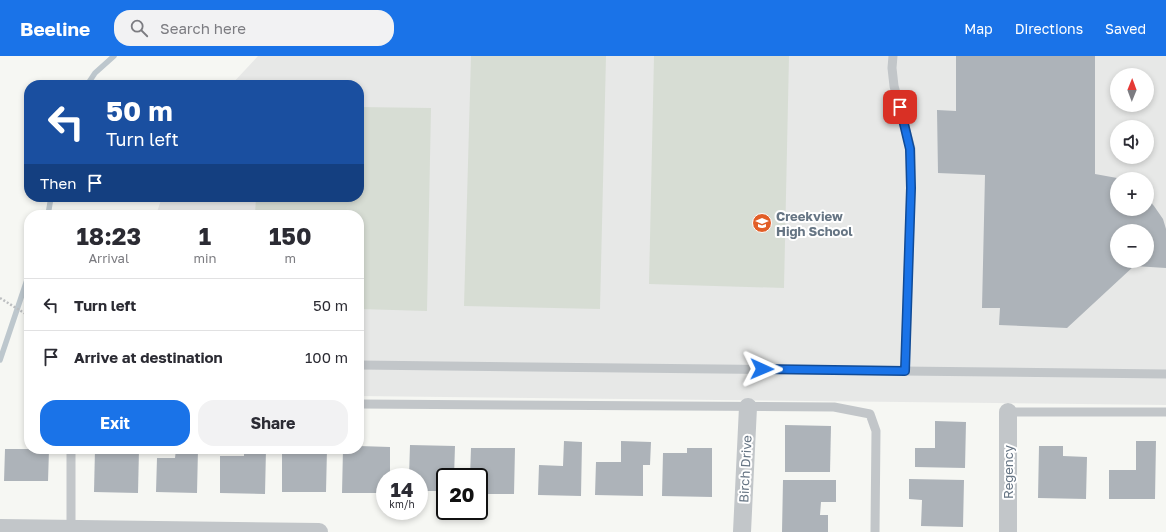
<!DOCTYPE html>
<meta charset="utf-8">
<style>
:root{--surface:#fff;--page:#f2f2f3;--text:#2b2b33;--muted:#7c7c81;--line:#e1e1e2;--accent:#1a73e8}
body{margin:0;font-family:"Golos Text",sans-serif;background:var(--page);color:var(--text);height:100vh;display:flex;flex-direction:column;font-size:15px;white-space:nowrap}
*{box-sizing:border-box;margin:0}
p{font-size:13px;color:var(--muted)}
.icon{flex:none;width:22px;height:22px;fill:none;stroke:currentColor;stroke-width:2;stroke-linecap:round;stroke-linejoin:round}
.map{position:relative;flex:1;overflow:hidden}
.panel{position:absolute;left:24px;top:154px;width:340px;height:244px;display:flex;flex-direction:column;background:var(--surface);border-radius:16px;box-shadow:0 2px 6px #0003}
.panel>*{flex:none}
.hud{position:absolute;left:24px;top:24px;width:340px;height:122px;border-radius:16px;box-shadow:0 2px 6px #0003;background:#1a4fa0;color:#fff;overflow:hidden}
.needle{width:26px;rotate:1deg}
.controls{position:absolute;left:1110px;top:12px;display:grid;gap:8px}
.controls a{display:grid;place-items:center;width:44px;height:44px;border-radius:50%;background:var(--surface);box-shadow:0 2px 6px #0003;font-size:20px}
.speed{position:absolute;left:376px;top:412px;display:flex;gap:8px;font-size:20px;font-weight:700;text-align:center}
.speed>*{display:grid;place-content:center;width:52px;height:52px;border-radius:50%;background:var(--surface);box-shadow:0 2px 6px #0003;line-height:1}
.speed small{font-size:10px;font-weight:400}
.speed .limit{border:2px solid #111;border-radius:6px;background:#fff;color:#111}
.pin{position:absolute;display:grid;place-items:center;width:34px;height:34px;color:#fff;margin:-17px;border-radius:8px;box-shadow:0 2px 6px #0006}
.me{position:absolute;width:44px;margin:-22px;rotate:91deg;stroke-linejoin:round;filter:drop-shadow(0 0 3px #0008)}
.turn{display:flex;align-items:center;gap:14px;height:84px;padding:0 16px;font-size:18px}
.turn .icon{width:52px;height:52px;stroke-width:2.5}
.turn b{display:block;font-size:28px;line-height:34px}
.then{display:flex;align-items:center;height:38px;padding:0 16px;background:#0003;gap:8px;font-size:15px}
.eta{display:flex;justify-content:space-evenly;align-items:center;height:68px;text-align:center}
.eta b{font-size:24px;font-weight:700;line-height:28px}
.primary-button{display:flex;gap:8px;margin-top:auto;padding:8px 16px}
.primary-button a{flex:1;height:46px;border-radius:16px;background:var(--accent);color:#fff;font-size:16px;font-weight:700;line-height:46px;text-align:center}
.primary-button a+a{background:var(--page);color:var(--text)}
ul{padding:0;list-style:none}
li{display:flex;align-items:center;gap:12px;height:52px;padding:0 16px;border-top:1px solid var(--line)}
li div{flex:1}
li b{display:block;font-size:15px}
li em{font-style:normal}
header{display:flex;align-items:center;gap:24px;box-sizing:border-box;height:56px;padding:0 20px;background:var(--accent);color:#fff}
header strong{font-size:19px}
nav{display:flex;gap:22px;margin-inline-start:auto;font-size:14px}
.search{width:280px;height:36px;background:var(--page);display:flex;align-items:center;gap:10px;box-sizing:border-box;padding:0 14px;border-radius:16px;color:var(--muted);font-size:15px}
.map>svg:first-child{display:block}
</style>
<header>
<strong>Beeline</strong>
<div class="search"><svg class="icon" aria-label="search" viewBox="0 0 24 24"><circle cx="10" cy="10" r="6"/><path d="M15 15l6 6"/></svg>Search here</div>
<nav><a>Map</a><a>Directions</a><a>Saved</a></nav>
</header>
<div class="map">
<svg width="1166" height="476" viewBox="0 0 1166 476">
<rect width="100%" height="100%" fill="#f6f7f3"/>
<path fill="#e7e8e7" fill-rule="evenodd" d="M258,0h908v349l-807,-9v-181h-203l6,-18h197v-112h-128zM1117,19h30v30h-30zM1117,71h30v30h-30zM1117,123h30v30h-30zM1117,175h30v30h-30z"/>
<g fill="#d7ddd4">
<polygon points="471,0 606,0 600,253 464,250"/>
<polygon points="654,0 789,0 784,232 649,228"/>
<polygon points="359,51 431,52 427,255 359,253 359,159 255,159 256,141 359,141"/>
</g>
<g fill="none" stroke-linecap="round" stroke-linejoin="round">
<g stroke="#bdc7cd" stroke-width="5.5">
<polyline points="87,29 95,17 114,0"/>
<polyline points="48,159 51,141"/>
<polyline points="0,304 29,218"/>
</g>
</g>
<g fill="#adb3b9" fill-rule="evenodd">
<path d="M956,0h139v118l22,4v31h30v-11l7,8 9,13 3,10v39l-32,-2 -67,62 -68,-3 1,-17h-18l3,-133 -47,-2 -1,-63 19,1zM1117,175h30v30h-30z"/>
<polygon points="935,365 966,366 965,412 915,411 915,392 935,392"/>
<polygon points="785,369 831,370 830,416 785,416"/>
<polygon points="564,385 582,386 581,440 538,439 539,409 563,410"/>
<polygon points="621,385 651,386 650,409 643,409 643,440 595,439 596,406 621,406"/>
<polygon points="1136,385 1156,385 1155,443 1109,443 1109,414 1136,414"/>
<polygon points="410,389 455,390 454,421 445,421 445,435 419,435 419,421 409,421"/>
<polygon points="359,390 390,391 390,421 385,421 385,437 342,437 343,393 359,393"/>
<polygon points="1039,390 1063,390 1063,400 1087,401 1086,443 1038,442"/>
<polygon points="471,392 515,392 514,438 479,438 479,421 470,421"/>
<polygon points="687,392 712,392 712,441 662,440 663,397 687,397"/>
<polygon points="5,393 49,393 48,425 4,425"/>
<polygon points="95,393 139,393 138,437 94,436"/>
<polygon points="176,393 198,393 197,437 156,436 157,402 175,402"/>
<polygon points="244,393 266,393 265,438 220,437 220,400 244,400"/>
<polygon points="294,393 327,393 326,436 282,436 282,398 294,398"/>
<polygon points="909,423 964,424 963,471 921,470 922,444 909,443"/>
<polygon points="783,424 836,424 836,446 821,446 820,459 828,459 828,476 782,476"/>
</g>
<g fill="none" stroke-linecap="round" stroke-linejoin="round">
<polyline stroke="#bcbec0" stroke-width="2.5" stroke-dasharray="2 2" stroke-linecap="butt" points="0,242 29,260"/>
<g stroke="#c2c6c9" stroke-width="9">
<polyline points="893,0 892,12 894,30 911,93 911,132 905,315"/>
<polyline points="359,309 1166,318"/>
<polyline points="359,348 834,351 870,358 876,375 875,476"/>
<polyline points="1008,356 1166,356"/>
<polyline points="71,393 71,472"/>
</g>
<g stroke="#c2c6c9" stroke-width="18">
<polyline points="0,472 319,476"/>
<polyline points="742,476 748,351"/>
<polyline points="1008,476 1008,356"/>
</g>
</g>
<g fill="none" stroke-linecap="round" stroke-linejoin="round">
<g stroke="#114b97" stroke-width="10">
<polyline id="route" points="762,313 905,315 911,132 910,93 900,51"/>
</g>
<use href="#route" stroke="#1a73e8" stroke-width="7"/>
</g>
<defs>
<g id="school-disc" transform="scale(1)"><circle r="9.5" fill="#e25e27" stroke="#fff"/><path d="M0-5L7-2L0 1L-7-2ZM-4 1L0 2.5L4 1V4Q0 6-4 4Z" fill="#fff"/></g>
</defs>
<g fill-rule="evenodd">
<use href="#school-disc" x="762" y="167"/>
</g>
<g text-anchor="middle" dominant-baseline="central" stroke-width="4" stroke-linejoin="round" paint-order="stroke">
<g font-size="13" font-weight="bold" fill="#667584" stroke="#fff" text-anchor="start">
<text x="776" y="160">Creekview<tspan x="776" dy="15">High School</tspan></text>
</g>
<g font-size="13" fill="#667584" stroke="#fff">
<text transform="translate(745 413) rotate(-87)">Birch Drive</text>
<text transform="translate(1008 416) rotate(-90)">Regency</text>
</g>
</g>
</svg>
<div class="controls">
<a><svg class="needle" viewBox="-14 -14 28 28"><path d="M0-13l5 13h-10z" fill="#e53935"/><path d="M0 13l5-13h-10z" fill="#7c7c81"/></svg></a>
<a><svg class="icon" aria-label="sound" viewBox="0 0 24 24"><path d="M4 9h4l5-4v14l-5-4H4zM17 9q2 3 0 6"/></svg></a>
<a>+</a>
<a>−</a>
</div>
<div class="speed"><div>14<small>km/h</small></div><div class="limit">20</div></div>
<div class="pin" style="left:900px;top:51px;background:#d93025"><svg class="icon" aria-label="arrive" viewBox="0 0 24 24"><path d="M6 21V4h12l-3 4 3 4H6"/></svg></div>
<svg class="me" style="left:762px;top:313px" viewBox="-20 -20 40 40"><path d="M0-17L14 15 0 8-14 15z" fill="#1a73e8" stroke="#fff" stroke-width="4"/></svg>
<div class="hud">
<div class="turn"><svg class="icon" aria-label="left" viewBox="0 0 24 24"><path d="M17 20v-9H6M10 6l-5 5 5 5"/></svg><div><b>50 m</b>Turn left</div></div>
<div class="then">Then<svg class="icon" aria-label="arrive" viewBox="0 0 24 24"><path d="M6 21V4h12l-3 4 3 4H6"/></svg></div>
</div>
<section class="panel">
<div class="eta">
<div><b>18:23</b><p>Arrival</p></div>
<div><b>1</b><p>min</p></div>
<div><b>150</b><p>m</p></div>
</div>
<ul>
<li><svg class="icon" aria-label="left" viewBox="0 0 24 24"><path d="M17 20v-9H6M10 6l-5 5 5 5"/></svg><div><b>Turn left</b></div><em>50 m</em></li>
<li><svg class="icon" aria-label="arrive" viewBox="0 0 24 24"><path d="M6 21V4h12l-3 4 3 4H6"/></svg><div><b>Arrive at destination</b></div><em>100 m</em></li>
</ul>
<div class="primary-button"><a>Exit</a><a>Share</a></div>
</section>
</div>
